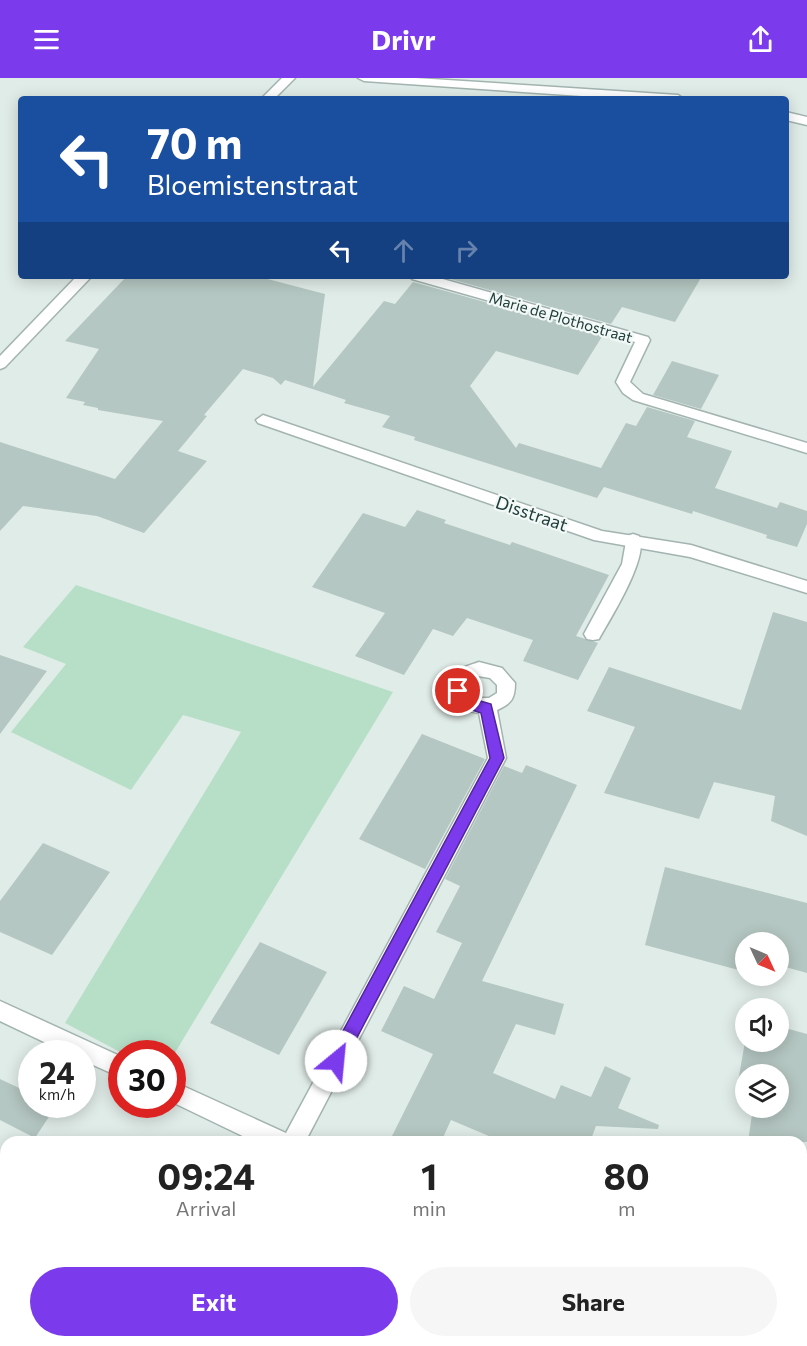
<!DOCTYPE html>
<style>
:root{--surface:#fff;--page:#f6f6f6;--text:#222;--muted:#767676;--accent:#7c3aed}
body{margin:0;font-family:Commissioner,sans-serif;background:var(--page);color:var(--text);height:100vh;display:flex;flex-direction:column;font-size:22px;white-space:nowrap}
*{box-sizing:border-box;margin:0}
p{font-size:20px;color:var(--muted)}
.icon{flex:none;width:33px;height:33px;fill:none;stroke:currentColor;stroke-width:2;stroke-linecap:round;stroke-linejoin:round}
.map{position:relative;flex:1;overflow:hidden}
.details{position:absolute;left:0px;top:1058px;width:807px;height:212px;display:flex;flex-direction:column;background:var(--surface);border-radius:18px 18px 0 0;box-shadow:0 3px 15px #0003}
.details>*{flex:none}
.banner{position:absolute;left:18px;top:18px;width:771px;height:183px;border-radius:6px;box-shadow:0 3px 15px #0003;background:#1a4fa0;color:#fff;overflow:hidden}
.needle{width:39px;rotate:134deg}
.tools{position:absolute;left:735px;top:854px;display:grid;gap:12px}
.tools a{display:grid;place-items:center;width:54px;height:54px;border-radius:50%;background:var(--surface);box-shadow:0 3px 15px #0003;font-size:30px}
.speed{position:absolute;left:18px;top:962px;display:flex;gap:12px;font-size:30px;font-weight:700;text-align:center}
.speed>*{display:grid;place-content:center;width:78px;height:78px;border-radius:50%;background:var(--surface);box-shadow:0 3px 15px #0003;line-height:1}
.speed small{font-size:15px;font-weight:400}
.speed .limit{border:9px solid #d22;background:#fff;color:#111}
.pin{position:absolute;display:grid;place-items:center;width:51px;height:51px;color:#fff;margin:-26px;border:3px solid #fff;border-radius:50%;box-shadow:0 2px 6px #0007}
.me{position:absolute;width:66px;margin:-33px;rotate:28deg;stroke-linejoin:round;filter:drop-shadow(0 0 4px #0008)}
.turn{display:flex;align-items:center;gap:21px;height:126px;padding:0 30px;font-size:27px}
.turn .icon{width:78px;height:78px;stroke-width:2.5}
.turn b{display:block;font-size:42px;line-height:51px}
.lanes{display:flex;align-items:center;height:57px;padding:0 30px;background:#0003;justify-content:center;gap:30px;direction:ltr}
.lanes .off{opacity:.35}
.eta{display:flex;justify-content:space-evenly;align-items:center;height:102px;text-align:center}
.eta b{font-size:36px;font-weight:700;line-height:42px}
.button{display:flex;gap:12px;margin-top:auto;padding:12px 30px}
.button a{flex:1;height:69px;border-radius:36px;background:var(--accent);color:#fff;font-size:24px;font-weight:700;line-height:69px;text-align:center}
.button a+a{background:var(--page);color:var(--text)}
header{display:flex;justify-content:space-between;align-items:center;height:78px;padding:0 30px;background:var(--accent);color:#fff;font-size:27px;font-weight:700}
.map>svg:first-child{display:block}
</style>
<header><svg class="icon" aria-label="menu" viewBox="0 0 24 24"><path d="M4 6h16M4 12h16M4 18h16"/></svg>Drivr<svg class="icon" aria-label="share" viewBox="0 0 24 24"><path d="M12 15V3M7 8l5-5 5 5M5 13v7h14v-7"/></svg></header>
<div class="map">
<svg width="807" height="1268" viewBox="0 0 807 1268">
<rect width="100%" height="100%" fill="#e0ece8"/>
<polygon fill="#b7dfc8" points="76,507 393,614 173,978 172,975 122,975 65,945 241,654 183,637 131,712 11,654 66,586 23,569"/>
<g fill="#b5c7c2">
<polygon points="127,198 256,198 325,216 313,309 384,223 395,226 413,204 603,257 578,297 496,273 470,308 516,370 519,365 601,390 626,345 636,348 647,329 695,343 687,359 732,373 715,410 777,430 780,424 807,433 807,446 797,469 766,460 767,457 693,433 692,436 604,409 597,420 414,362 415,359 382,349 390,338 344,325 346,322 285,302 281,307 273,300 243,291 204,337 207,338 178,373 207,383 144,455 97,438 23,428 0,453 0,364 115,401 163,343 98,332 98,330 83,327 85,324 66,320 99,271 65,263"/>
<polygon points="440,198 702,198 675,244 622,229 611,246"/>
<polygon points="672,283 719,297 701,331 653,317"/>
<polygon points="417,432 446,442 444,445 510,467 512,464 609,497 576,558 598,565 578,602 523,583 533,562 467,540 453,558 433,551 404,597 355,578 385,535 312,509 363,435 405,449"/>
<polygon points="773,534 807,544 807,758 771,743 775,718 714,704 699,741 604,715 635,649 587,633 609,589 741,632"/>
<polygon points="0,577 47,593 0,656"/>
<polygon points="422,656 485,681 425,791 359,761"/>
<polygon points="526,687 577,707 482,903 564,926 555,957 516,946 493,995 555,1021 561,1007 591,1019 605,988 631,1000 618,1030 659,1047 658,1051 596,1048 590,1064 503,1064 451,1042 441,1064 389,1064 433,976 381,953 404,908 434,921 462,865 436,854 460,808 445,801 504,688 522,695"/>
<polygon points="43,765 110,794 52,877 0,854 0,823"/>
<polygon points="665,789 807,825 807,895 778,887 778,864 746,864 746,894 645,867"/>
<polygon points="260,864 327,894 279,977 210,945"/>
<polygon points="778,948 807,956 807,1064 748,1064 753,1029 778,1029 778,996 746,996 746,1018 736,1015 746,958 746,963 778,963"/>
<polygon points="0,1001 32,1016 32,1026 56,1028 35,1060 0,1042"/>
</g>
<g fill="none" stroke-linecap="round" stroke-linejoin="round">
<g stroke="#a3b4b0" stroke-width="3">
<path id="service" d="M633,456l6,2c11,20 -29,83 -40,103l-6,1 -6,-1 -3,-5 38,-70 5,-28z"/>
</g>
<g stroke="#a3b4b0" stroke-width="3">
<g id="minor">
<polygon points="282,0 295,0 274,21 261,21"/>
<polygon points="358,0 416,0 678,17 684,21 626,21 364,3"/>
<polygon points="786,34 807,39 807,47 786,42"/>
<polygon points="77,198 92,198 5,289 0,291 0,278"/>
<polygon points="410,198 432,198 648,259 650,262 630,304 643,316 807,365 807,375 633,322 623,315 616,304 635,264 412,201"/>
<polygon points="263,337 602,453 691,467 807,503 807,515 690,479 594,462 258,345 256,342"/>
<path d="M479,584l23,6 13,15c0,16 -4,21 -18,27l9,48 -201,384h-50l-83,-40v-21l114,52 202,-375 -9,-45c-16,-1 -42,-19 -25,-38 6,-7 16,-10 25,-13zM478,598l12,2 7,7v8l-8,5h-17l-5,-8 1,-7z"/>
<polygon points="0,923 122,979 122,1000 82,982 82,975 67,975 0,943"/>
<polygon points="697,1263 730,1263 732,1268 699,1268"/>
</g>
</g>
<use href="#service" fill="#fff" fill-rule="evenodd"/>
<use href="#minor" fill="#fff" fill-rule="evenodd"/>
</g>
<polygon fill="#7c3aed" stroke="#51269a" stroke-width="1.5" points="458,608 463,609 470,620 491,626 504,680 342,988 336,991 330,988 328,983 330,977 490,680 481,635 460,628 452,613"/>
<g text-anchor="middle" dominant-baseline="central" stroke-width="4.5" stroke-linejoin="round" paint-order="stroke">
<g font-size="15" fill="#203e3a" stroke="#f1f8f6">
<text transform="translate(561 239) rotate(16)">Marie de Plothostraat</text>
</g>
<g font-size="18" fill="#203e3a" stroke="#f1f8f6">
<text transform="translate(532 435) rotate(19)">Disstraat</text>
</g>
</g>
</svg>
<div class="tools">
<a><svg class="needle" viewBox="-14 -14 28 28"><path d="M0-13l5 13h-10z" fill="#e53935"/><path d="M0 13l5-13h-10z" fill="#767676"/></svg></a>
<a><svg class="icon" aria-label="sound" viewBox="0 0 24 24"><path d="M4 9h4l5-4v14l-5-4H4zM17 9q2 3 0 6"/></svg></a>
<a><svg class="icon" aria-label="layers" viewBox="0 0 24 24"><path d="M12 4l9 5-9 5-9-5zM3 14l9 5 9-5"/></svg></a>
</div>
<div class="speed"><div>24<small>km/h</small></div><div class="limit">30</div></div>
<div class="pin" style="left:458px;top:613px;background:#d93025"><svg class="icon" aria-label="arrive" viewBox="0 0 24 24"><path d="M6 21V4h12l-3 4 3 4H6"/></svg></div>
<svg class="me" style="left:336px;top:983px" viewBox="-20 -20 40 40"><circle r="19" fill="#fff"/><path d="M0-13L10 11 0 6-10 11z" fill="#7c3aed"/></svg>
<div class="banner">
<div class="turn"><svg class="icon" aria-label="left" viewBox="0 0 24 24"><path d="M17 20v-9H6M10 6l-5 5 5 5"/></svg><div><b>70 m</b>Bloemistenstraat</div></div>
<div class="lanes"><svg class="icon" aria-label="left" viewBox="0 0 24 24"><path d="M17 20v-9H6M10 6l-5 5 5 5"/></svg><svg class="icon off" aria-label="ahead" viewBox="0 0 24 24"><path d="M12 20V5M6 11l6-6 6 6"/></svg><svg class="icon off" aria-label="right" viewBox="0 0 24 24"><path d="M7 20v-9h11M14 6l5 5-5 5"/></svg></div>
</div>
<section class="details">
<div class="eta">
<div><b>09:24</b><p>Arrival</p></div>
<div><b>1</b><p>min</p></div>
<div><b>80</b><p>m</p></div>
</div>
<div class="button"><a>Exit</a><a>Share</a></div>
</section>
</div>
